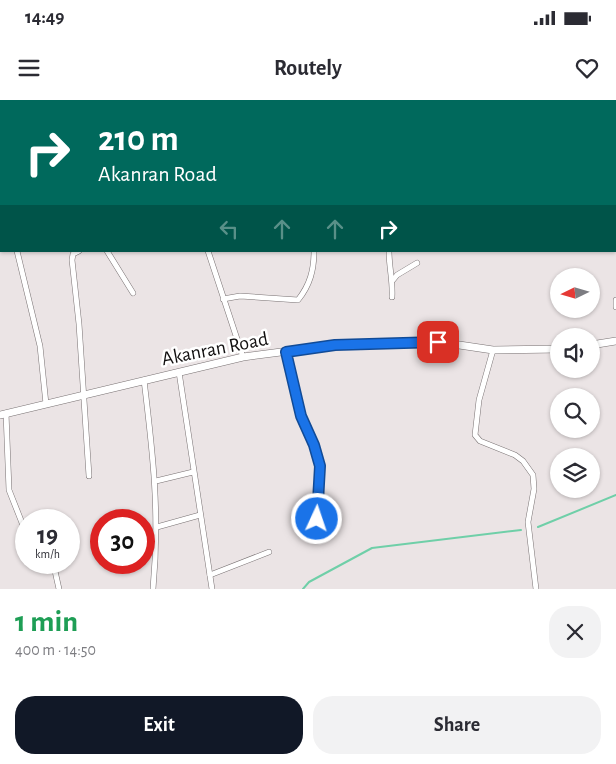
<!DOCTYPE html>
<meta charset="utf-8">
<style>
:root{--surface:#fff;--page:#f2f2f3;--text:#2b2b33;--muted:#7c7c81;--accent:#111827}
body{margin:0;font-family:"Alegreya Sans",sans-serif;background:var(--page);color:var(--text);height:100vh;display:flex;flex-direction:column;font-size:19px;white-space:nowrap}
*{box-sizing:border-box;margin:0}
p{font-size:16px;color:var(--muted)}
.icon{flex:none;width:28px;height:28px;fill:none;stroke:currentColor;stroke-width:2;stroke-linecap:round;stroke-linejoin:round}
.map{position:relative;height:489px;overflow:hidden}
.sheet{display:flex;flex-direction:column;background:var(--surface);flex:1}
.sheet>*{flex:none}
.hud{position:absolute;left:0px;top:0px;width:616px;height:152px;box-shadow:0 1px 4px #0004;background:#00695c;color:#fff;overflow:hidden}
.needle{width:32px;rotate:265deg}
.tools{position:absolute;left:550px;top:168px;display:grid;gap:10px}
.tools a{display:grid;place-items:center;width:50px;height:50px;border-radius:50%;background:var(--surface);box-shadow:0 1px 4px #0004;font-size:25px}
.speed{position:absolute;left:15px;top:409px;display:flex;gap:10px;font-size:25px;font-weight:700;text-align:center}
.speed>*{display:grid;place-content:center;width:65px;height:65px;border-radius:50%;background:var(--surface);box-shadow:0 1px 4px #0004;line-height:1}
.speed small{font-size:12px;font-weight:400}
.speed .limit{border:8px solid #d22;background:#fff;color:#111}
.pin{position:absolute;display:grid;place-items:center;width:42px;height:42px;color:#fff;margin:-21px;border-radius:10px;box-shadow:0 2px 8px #0006}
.me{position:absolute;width:55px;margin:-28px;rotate:3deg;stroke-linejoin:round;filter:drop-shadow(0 0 4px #0008)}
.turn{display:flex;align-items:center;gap:18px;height:105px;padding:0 15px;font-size:22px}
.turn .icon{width:65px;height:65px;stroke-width:2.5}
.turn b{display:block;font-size:35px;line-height:42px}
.lanes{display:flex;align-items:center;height:48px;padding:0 15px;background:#0003;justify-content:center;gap:25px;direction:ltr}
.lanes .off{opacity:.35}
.round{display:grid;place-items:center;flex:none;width:52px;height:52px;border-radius:20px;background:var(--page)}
.headline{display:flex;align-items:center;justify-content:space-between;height:85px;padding:0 15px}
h1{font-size:30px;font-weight:600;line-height:38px;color:#1e9e55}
.action{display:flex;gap:10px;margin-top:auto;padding:10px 15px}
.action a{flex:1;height:58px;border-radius:20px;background:var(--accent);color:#fff;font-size:20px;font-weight:600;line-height:58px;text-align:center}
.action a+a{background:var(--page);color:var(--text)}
.status{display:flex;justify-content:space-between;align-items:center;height:35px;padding:0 25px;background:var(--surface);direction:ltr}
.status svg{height:14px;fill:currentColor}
header{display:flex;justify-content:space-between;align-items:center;height:65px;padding:0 15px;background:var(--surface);font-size:22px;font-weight:600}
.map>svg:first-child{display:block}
</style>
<div class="status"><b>14:49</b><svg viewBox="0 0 49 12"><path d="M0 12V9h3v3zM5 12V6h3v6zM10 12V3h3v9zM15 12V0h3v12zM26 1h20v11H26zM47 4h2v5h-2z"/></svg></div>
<header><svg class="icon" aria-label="menu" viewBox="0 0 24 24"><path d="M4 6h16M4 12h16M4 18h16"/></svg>Routely<svg class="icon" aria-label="heart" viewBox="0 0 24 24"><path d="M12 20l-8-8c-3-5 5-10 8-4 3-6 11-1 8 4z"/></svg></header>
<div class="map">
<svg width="616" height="489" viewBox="0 0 616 489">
<rect width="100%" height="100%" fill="#ebe4e5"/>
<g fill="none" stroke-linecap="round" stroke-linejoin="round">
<g stroke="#6fcfa8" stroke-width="2">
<polyline points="538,427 616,395"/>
<polyline points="303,489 309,482 372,448 521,430"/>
</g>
<g stroke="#787172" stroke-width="4">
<g id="service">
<polyline points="279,1 279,0"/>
<polyline points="283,1 284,0"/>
<polyline points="400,1 400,0"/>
</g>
</g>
<g stroke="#787172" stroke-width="6">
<g id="minor">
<polyline points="63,0 63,1"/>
<polyline points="78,1 80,0"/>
<polyline points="201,1 201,0"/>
<polyline points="615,61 616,64"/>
<polyline points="17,151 40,246 46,304"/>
<polyline points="79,151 73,154 72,160 79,224 89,376"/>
<polyline points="107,151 133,193"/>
<polyline points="208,151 243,257"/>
<path d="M389,151c0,16 4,30 3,46"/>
<polyline points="393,180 397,175 417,163"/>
<path d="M223,199l17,-3 58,4c12,-15 16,-30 16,-49"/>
<polyline points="616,200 616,207"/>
<polyline points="493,250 479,300 475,335 480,341 515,355 523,361 533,375 534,389 528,422 536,489"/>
<polyline points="286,252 301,316 315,345 320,366 317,435"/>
<polyline points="179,272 212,489"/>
<path d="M144,280c9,74 16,134 9,209"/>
<polyline points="6,313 9,390 26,433"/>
<polyline points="156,381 193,372"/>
<polyline points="157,427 200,415"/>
<polyline points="53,462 59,489"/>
<polyline points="210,475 269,452"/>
</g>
</g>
<g stroke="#787172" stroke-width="8">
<g id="secondary">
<polyline points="591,245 616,241"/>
<polyline points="0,315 243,257 335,245 439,242 493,250 559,249"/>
</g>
</g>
<use href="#service" stroke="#fff" stroke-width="2.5"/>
<use href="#minor" stroke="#fff" stroke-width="5"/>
<use href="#secondary" stroke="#fff" stroke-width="7"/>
</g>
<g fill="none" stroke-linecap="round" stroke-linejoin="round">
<g stroke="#114b97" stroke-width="12">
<polyline id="route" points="317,419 320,366 314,345 301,316 286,252 335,245 438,242"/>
</g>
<use href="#route" stroke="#1a73e8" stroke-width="9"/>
</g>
<g text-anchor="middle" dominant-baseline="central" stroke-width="5" stroke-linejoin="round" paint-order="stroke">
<g font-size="20" fill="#110f0f" stroke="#fff">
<text transform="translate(215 249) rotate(-11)">Akanran Road</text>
</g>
</g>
</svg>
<div class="tools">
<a><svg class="needle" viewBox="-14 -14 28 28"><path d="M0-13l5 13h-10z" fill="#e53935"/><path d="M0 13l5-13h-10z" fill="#7c7c81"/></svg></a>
<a><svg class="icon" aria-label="sound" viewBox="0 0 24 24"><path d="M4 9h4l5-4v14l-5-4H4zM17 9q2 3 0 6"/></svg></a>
<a><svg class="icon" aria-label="search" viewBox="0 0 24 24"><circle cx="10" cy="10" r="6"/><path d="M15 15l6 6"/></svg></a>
<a><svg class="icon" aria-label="layers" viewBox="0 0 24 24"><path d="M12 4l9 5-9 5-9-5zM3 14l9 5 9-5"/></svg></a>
</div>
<div class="speed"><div>19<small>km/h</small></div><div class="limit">30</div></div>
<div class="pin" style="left:438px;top:242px;background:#d93025"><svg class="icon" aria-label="arrive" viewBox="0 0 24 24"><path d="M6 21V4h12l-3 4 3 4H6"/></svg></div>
<svg class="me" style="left:317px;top:419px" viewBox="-20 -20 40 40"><circle r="17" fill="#1a73e8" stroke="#fff" stroke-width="3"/><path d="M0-11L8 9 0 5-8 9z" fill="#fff"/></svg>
<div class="hud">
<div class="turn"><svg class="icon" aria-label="right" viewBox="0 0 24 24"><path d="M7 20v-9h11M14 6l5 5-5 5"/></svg><div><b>210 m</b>Akanran Road</div></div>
<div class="lanes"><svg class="icon off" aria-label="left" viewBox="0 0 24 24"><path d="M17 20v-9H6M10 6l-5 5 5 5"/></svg><svg class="icon off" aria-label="ahead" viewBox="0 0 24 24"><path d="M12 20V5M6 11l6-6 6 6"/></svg><svg class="icon off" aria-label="ahead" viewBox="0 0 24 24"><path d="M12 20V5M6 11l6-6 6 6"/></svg><svg class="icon" aria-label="right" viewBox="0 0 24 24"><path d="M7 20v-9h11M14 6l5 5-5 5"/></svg></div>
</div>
</div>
<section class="sheet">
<div class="headline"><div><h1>1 min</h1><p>400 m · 14:50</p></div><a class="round"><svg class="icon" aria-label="close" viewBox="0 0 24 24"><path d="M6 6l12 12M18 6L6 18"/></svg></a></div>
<div class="action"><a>Exit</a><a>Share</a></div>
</section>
